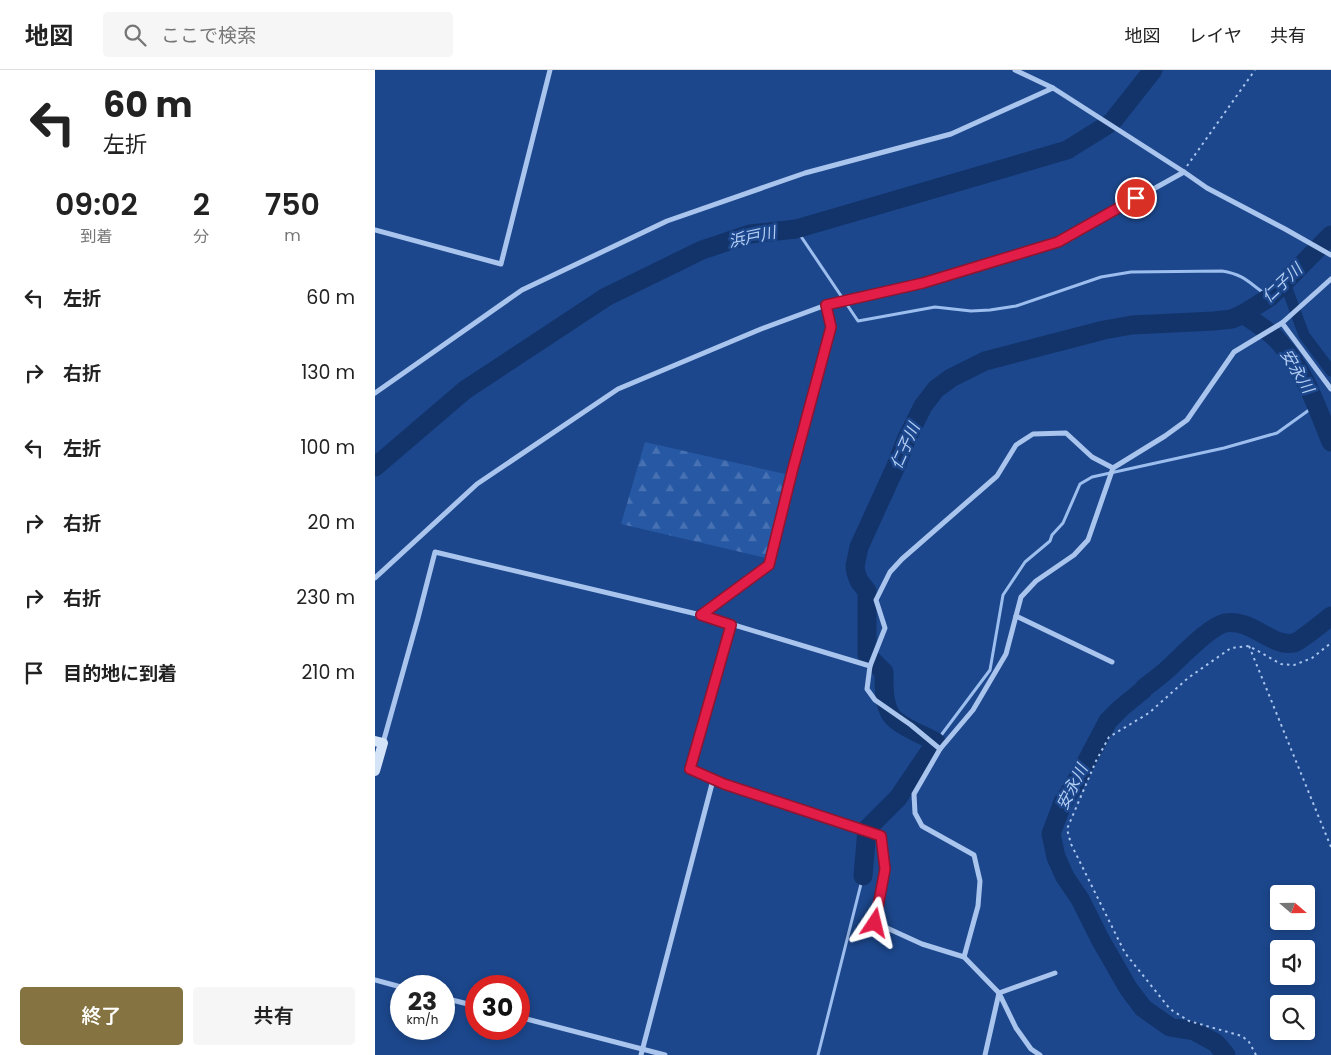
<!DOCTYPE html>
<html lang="ja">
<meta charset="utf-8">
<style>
:root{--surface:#fff;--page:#f6f6f6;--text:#222;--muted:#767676;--line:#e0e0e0;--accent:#857441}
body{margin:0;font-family:Poppins,"Noto Sans JP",sans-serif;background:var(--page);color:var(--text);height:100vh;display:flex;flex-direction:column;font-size:19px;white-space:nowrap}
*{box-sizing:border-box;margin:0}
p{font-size:16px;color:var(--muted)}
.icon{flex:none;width:28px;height:28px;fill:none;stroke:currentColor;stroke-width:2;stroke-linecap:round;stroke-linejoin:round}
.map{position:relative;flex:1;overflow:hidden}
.drawer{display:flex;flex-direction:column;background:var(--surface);width:375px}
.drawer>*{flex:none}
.banner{background:#fff;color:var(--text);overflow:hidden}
.needle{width:32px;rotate:110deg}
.buttons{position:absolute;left:895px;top:815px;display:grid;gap:10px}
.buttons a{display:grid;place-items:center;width:45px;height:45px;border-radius:5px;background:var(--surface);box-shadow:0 2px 8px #0003;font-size:25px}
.speed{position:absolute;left:15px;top:905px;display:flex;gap:10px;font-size:25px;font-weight:700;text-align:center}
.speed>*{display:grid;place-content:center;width:65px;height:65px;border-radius:50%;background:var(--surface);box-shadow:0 2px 8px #0003;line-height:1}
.speed small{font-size:12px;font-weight:400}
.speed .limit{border:8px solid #d22;background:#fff;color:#111}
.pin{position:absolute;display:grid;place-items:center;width:42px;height:42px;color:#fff;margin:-21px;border:2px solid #fff;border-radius:50%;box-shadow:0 1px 5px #0007}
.me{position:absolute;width:55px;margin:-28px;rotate:10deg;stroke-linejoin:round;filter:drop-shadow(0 0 4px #0008)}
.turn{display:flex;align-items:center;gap:18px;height:105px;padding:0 20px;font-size:22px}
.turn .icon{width:65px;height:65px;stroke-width:2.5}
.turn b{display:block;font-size:35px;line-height:42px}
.eta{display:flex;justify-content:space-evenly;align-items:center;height:85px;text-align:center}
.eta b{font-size:30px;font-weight:600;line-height:35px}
.button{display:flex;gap:10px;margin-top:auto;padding:10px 20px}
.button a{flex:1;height:58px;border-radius:5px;background:var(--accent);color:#fff;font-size:20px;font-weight:600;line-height:58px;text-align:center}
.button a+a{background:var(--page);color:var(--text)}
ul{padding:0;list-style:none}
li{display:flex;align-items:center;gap:15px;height:75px;padding:0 20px}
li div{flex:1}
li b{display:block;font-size:19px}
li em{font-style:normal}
header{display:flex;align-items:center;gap:30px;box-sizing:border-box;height:70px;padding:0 25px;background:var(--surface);border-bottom:1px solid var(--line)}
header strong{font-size:24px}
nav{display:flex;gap:28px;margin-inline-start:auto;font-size:18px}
.search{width:350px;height:45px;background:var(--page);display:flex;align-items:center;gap:12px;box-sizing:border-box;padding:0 18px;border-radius:5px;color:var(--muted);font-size:19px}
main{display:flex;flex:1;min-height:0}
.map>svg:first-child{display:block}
</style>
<header>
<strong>地図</strong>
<div class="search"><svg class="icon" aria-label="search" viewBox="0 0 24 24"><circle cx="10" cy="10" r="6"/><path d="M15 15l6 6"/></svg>ここで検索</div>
<nav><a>地図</a><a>レイヤ</a><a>共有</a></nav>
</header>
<main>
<section class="drawer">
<div class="banner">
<div class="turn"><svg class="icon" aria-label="left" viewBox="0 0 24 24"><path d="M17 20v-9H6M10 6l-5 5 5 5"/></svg><div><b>60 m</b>左折</div></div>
</div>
<div class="eta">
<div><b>09:02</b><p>到着</p></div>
<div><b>2</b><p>分</p></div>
<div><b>750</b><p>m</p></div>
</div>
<ul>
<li><svg class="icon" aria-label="left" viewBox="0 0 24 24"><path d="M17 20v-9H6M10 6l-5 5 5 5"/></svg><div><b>左折</b></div><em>60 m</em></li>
<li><svg class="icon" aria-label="right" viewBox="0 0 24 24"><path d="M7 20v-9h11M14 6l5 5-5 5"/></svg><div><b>右折</b></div><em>130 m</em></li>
<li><svg class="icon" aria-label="left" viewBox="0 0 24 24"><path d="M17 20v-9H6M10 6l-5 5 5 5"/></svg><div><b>左折</b></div><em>100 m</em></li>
<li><svg class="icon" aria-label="right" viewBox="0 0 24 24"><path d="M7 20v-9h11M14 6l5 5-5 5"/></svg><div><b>右折</b></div><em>20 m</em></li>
<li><svg class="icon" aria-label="right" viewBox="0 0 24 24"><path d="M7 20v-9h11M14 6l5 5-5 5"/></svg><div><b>右折</b></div><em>230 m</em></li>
<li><svg class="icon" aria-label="arrive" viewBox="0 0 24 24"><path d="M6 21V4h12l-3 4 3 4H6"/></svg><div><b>目的地に到着</b></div><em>210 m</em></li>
</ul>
<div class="button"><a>終了</a><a>共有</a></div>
</section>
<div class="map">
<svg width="956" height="985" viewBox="0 0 956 985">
<defs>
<pattern id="forest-firs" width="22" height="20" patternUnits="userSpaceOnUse" patternTransform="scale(1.25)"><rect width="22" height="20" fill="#2658a4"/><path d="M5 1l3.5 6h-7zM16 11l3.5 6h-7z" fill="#4771b2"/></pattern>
</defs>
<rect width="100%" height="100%" fill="#1c478c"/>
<polygon fill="url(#forest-firs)" points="270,372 410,404 391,488 246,454"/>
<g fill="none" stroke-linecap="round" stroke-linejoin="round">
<g stroke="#9cbeee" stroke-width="3">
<path d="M421,159l62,92 77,-14 36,4 19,-1 26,-4 85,-29 30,-5 91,-1c25,4 28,14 48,26"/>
<polyline points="561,672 615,600 628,525 650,492 675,471 677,465 688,453 705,414 717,407 849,378 902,363 941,335"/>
<polyline points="443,985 488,806"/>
</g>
<polyline stroke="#13346a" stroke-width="11" points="910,213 929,265 956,301"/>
<g stroke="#13346a" stroke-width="19">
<path d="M868,244c13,9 27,17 37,29 25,28 37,65 51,99"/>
<polyline points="0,397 90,320 231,227 327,180 375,164 421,159 692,80 737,52 778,0"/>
<path d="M488,806l4,-47 31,-31 38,-56c-12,-7 -28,-12 -39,-21 -14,-9 -13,-34 -13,-49l-17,-17v-64l-8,-10 -3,-8 -1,-7 4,-19 37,-81 10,-26 17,-34 13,-17 15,-11 34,-17 119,-31 28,-5 82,-4 18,-2 11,-5 27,-17 61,-62"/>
<path d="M851,985l-10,-12 -22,-12 -24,-4 -27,-19 -15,-20 -28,-49 -20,-40 -15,-22 -9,-20 -5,-23 12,-32 10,-15 35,-66 13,-13 22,-18 1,-2c9,-7 19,-14 27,-22 13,-12 38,-39 54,-43 27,-5 47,25 69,20 8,-3 29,-21 37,-27"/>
</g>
<g stroke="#a9c4ed" stroke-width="2" stroke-dasharray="2.5 4" stroke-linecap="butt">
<polyline points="812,96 880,0"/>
<polyline points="874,576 956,777"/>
<polyline points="881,985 874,972 867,966 814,951 795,939 750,883 696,774 692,759 721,691 734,667 774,643 813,608 856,578 874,576 906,594 919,595 937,588 956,573"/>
</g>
<g stroke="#a9c4ed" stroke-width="5">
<polyline points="640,0 678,18 809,102 832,118 910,159 956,185"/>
<polyline points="0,160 126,194 175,0"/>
<polyline points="907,253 956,319"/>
<polyline points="0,323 147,220 292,151 430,103 576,64 678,18"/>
<polyline points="0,508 102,414 243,319 386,259 451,235 548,213 683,172 809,102"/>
<polyline points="326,545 394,495 417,403 456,257 451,235"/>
<polyline points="641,546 737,592"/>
<polyline points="356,555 315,699 349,714 506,766 510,799 501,853 547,874 589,887 624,923 641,958 656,979 665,985"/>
<polyline points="8,673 43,548 60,482 326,545 495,596"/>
<polyline points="565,679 536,655 500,630 492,619 495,596 510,558 501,530 515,502 527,489 622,406 641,375 658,364 691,363 717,387 738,398"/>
<polyline points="589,887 603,836 605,811 599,785 547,756 540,743 539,724 565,679 598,640 631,584 646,527 661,511 699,485 713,470 738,398 790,366 812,350 859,282 907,253 956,209"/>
<polyline points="0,910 26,917"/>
<polyline points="624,923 680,903"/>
<polyline points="69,928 101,936"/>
<polyline points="144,947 290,985"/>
<polyline points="266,985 338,710"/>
<polyline points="610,985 624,923"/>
</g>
<polyline stroke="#d5e3f9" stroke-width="10" points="0,671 8,673 0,701"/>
</g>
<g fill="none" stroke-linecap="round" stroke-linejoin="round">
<g stroke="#92132f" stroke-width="12">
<polyline id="route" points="500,853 510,799 506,766 349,714 315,699 356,555 326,545 394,495 417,402 456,257 451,235 548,213 683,172 761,128"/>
</g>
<use href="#route" stroke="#e11d48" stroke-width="9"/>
</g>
<g text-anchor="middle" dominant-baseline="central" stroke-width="5" stroke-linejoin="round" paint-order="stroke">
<g font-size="16" font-style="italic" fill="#b4cef4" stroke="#1c478c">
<text transform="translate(377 167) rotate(-12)">浜戸川</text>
<text transform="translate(907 213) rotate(-43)">仁子川</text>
<text transform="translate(922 301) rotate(59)">安永川</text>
<text transform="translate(530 376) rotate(-66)">仁子川</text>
<text transform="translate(697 717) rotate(-63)">安永川</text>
</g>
</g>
</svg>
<div class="buttons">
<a><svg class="needle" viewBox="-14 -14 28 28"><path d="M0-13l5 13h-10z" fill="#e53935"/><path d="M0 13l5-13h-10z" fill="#767676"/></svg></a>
<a><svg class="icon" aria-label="sound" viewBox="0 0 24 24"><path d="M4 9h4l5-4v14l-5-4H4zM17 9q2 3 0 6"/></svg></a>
<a><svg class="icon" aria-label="search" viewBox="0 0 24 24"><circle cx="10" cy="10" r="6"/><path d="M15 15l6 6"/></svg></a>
</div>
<div class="speed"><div>23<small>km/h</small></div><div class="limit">30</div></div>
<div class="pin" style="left:761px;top:128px;background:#d93025"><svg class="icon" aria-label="arrive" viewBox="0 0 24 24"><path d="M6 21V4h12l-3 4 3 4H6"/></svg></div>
<svg class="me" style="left:500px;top:853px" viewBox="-20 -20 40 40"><path d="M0-17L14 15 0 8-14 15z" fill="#e11d48" stroke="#fff" stroke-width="4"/></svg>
</div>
</main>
